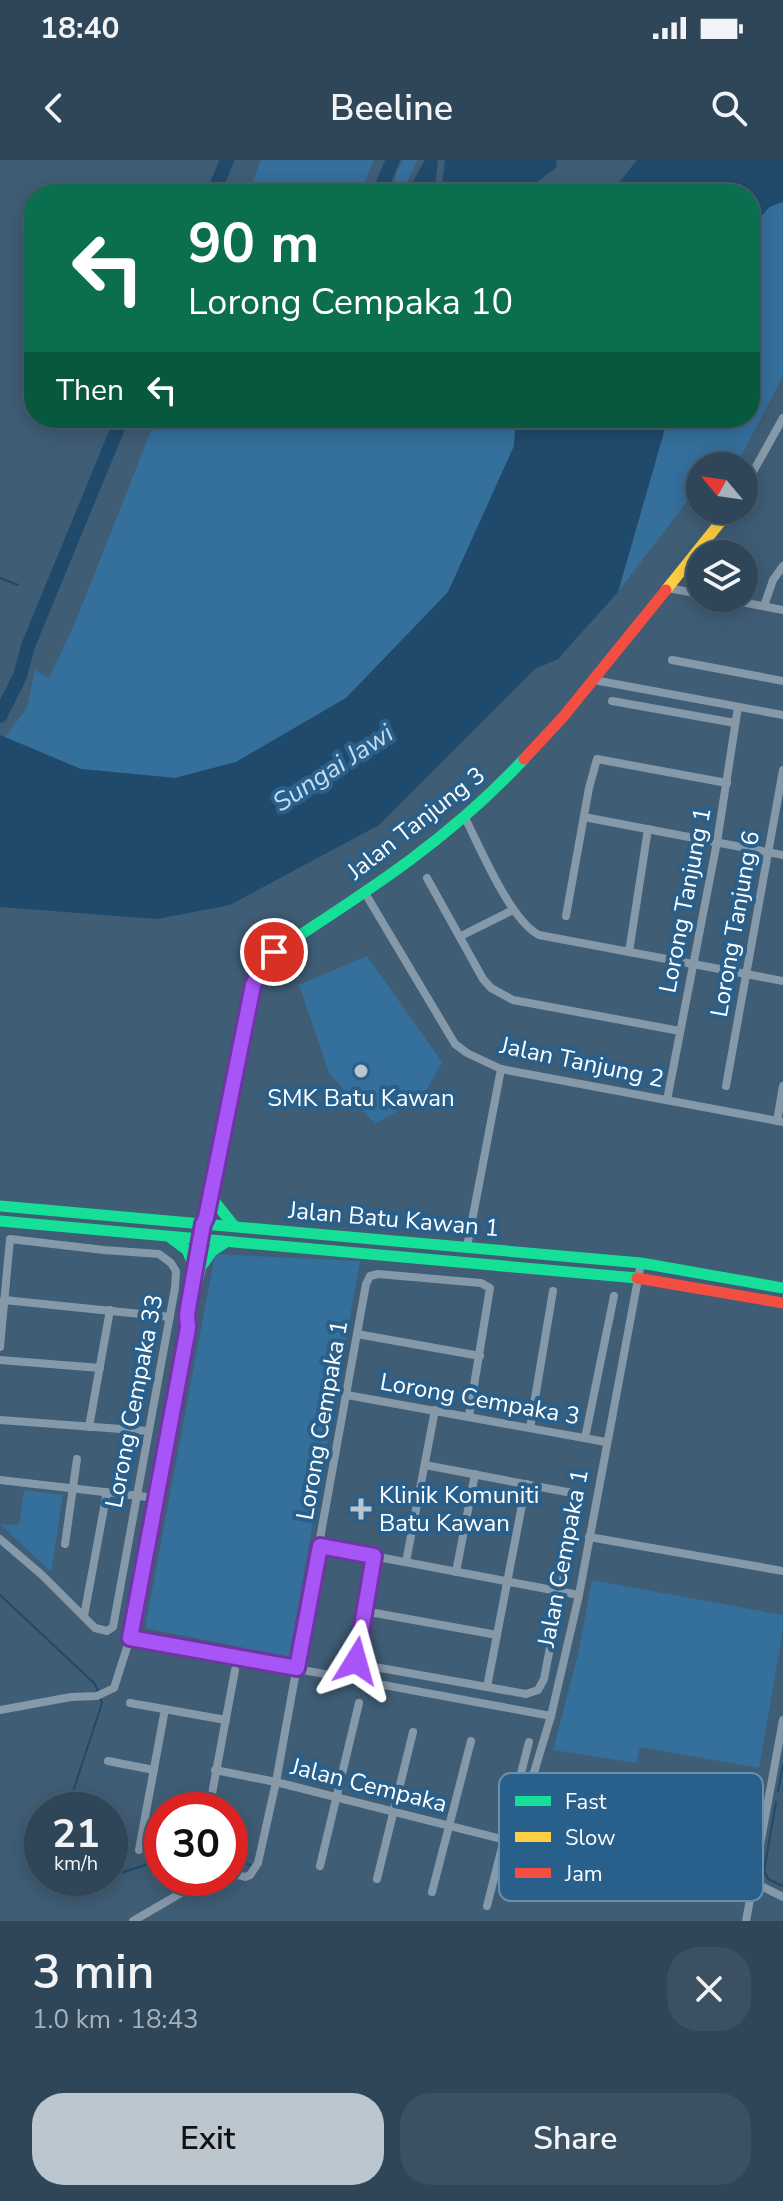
<!DOCTYPE html>
<meta charset="utf-8">
<style>
:root{--surface:#2f4658;--page:#3b5061;--text:#f1f3f6;--muted:#a7b1ba;--line:#4a5e6e;--accent:#bcc6cf}
body{margin:0;font-family:"Nunito Sans",sans-serif;background:var(--page);color:var(--text);height:100vh;display:flex;flex-direction:column;font-size:30px;white-space:nowrap}
*{box-sizing:border-box;margin:0}
p{font-size:26px;color:var(--muted)}
.icon{flex:none;width:44px;height:44px;fill:none;stroke:currentColor;stroke-width:2;stroke-linecap:round;stroke-linejoin:round}
.map{position:relative;height:1761px;overflow:hidden}
.details{display:flex;flex-direction:column;background:var(--surface);flex:1}
.details>*{flex:none}
.top-card{position:absolute;left:24px;top:24px;width:736px;height:244px;border-radius:32px;box-shadow:0 4px 20px #0003,0 0 0 2px var(--line);background:#0b6e4f;color:#fff;overflow:hidden}
.needle{width:52px;rotate:299deg}
.fabs{position:absolute;left:686px;top:292px;display:grid;gap:16px}
.fabs a{display:grid;place-items:center;width:72px;height:72px;border-radius:50%;background:var(--surface);box-shadow:0 4px 20px #0003,0 0 0 2px var(--line);font-size:40px}
.speed{position:absolute;left:24px;top:1632px;display:flex;gap:16px;font-size:40px;font-weight:700;text-align:center}
.speed>*{display:grid;place-content:center;width:104px;height:104px;border-radius:50%;background:var(--surface);box-shadow:0 4px 20px #0003,0 0 0 2px var(--line);line-height:1}
.speed small{font-size:20px;font-weight:400}
.speed .limit{border:12px solid #d22;background:#fff;color:#111}
.pin{position:absolute;display:grid;place-items:center;width:68px;height:68px;color:#fff;margin:-34px;border:4px solid #fff;border-radius:50%;box-shadow:0 2px 8px #0007}
.me{position:absolute;width:88px;margin:-44px;rotate:8deg;stroke-linejoin:round;filter:drop-shadow(0 0 6px #0008)}
.turn{display:flex;align-items:center;gap:28px;height:168px;padding:0 32px;font-size:36px}
.turn .icon{width:104px;height:104px;stroke-width:2.5}
.turn b{display:block;font-size:56px;line-height:68px}
.then{display:flex;align-items:center;height:76px;padding:0 32px;background:#0003;gap:16px;font-size:30px}
.round{display:grid;place-items:center;flex:none;width:84px;height:84px;border-radius:32px;background:var(--page)}
.overview{display:flex;align-items:center;justify-content:space-between;height:136px;padding:0 32px}
h1{font-size:48px;font-weight:600;line-height:60px}
.action{display:flex;gap:16px;margin-top:auto;padding:16px 32px}
.action a{flex:1;height:92px;border-radius:32px;background:var(--accent);color:#111;font-size:32px;font-weight:600;line-height:92px;text-align:center}
.action a+a{background:var(--page);color:var(--text)}
.status{display:flex;justify-content:space-between;align-items:center;height:56px;padding:0 40px;background:var(--surface);direction:ltr}
.status svg{height:22px;fill:currentColor}
header{display:flex;justify-content:space-between;align-items:center;height:104px;padding:0 32px;background:var(--surface);font-size:36px;font-weight:600}
.map>svg:first-child{display:block}
</style>
<div class="status"><b>18:40</b><svg viewBox="0 0 49 12"><path d="M0 12V9h3v3zM5 12V6h3v6zM10 12V3h3v9zM15 12V0h3v12zM26 1h20v11H26zM47 4h2v5h-2z"/></svg></div>
<header><svg class="icon" aria-label="back" viewBox="0 0 24 24"><path d="M15 5l-7 7 7 7"/></svg>Beeline<svg class="icon" aria-label="search" viewBox="0 0 24 24"><circle cx="10" cy="10" r="6"/><path d="M15 15l6 6"/></svg></header>
<div class="map">
<svg width="783" height="1761" viewBox="0 0 783 1761">
<rect width="100%" height="100%" fill="#3f5d75"/>
<g fill="#356f9c">
<polygon points="261,0 374,0 360,34 248,34"/>
<polygon points="403,0 418,0 404,27 403,34 392,34 397,11"/>
<polygon points="783,42 783,216 736,306 717,300 713,306 700,306 700,324 618,432 668,258 750,258 750,70 769,47"/>
<polygon points="156,258 516,258 514,286 448,433 346,538 236,602 175,618 81,609 5,577 27,548 35,510 49,518 75,463"/>
<polygon points="367,796 442,902 423,936 375,964 329,913 299,825"/>
<polygon points="215,1094 360,1101 289,1497 145,1468"/>
<polygon points="24,1330 63,1335 51,1412 0,1364 19,1365"/>
<polygon points="592,1420 783,1455 783,1470 759,1608 640,1587 636,1603 553,1590 578,1494"/>
</g>
<g fill="#204a6c">
<polygon points="425,0 438,0 434,34 413,32 410,27"/>
<polygon points="445,0 556,0 557,7 521,34 441,34"/>
<polygon points="637,0 783,0 783,42 769,47 750,70 750,34 610,34"/>
<polygon points="516,258 668,258 618,432 558,499 535,509 379,665 230,745 157,759 0,747 0,575 81,609 175,618 236,602 346,538 448,432 514,286"/>
</g>
<g fill="none" stroke-linecap="round" stroke-linejoin="round">
<g stroke="#204a6c" stroke-width="2">
<polyline points="0,418 18,425"/>
<polyline points="0,1435 95,1524 98,1531"/>
<polyline points="778,1631 783,1605"/>
<polyline points="776,1642 764,1711 768,1719 783,1726"/>
<polyline points="67,1650 102,1543 100,1537"/>
<polyline points="230,1699 251,1705"/>
<polyline points="110,1716 162,1700"/>
<polyline points="61,1718 71,1729 105,1718"/>
</g>
<g stroke="#204a6c" stroke-width="14">
<polyline points="213,34 227,0"/>
<polyline points="378,34 393,0"/>
<polyline points="0,556 20,516 28,486 122,258"/>
</g>
<g stroke="#8699a9" stroke-width="8">
<polyline points="744,328 783,258"/>
<polyline points="668,428 700,434"/>
<polyline points="721,438 783,450"/>
<polyline points="764,446 773,420 783,406"/>
<polyline points="672,500 783,521"/>
<polyline points="594,520 783,555"/>
<polyline points="612,541 735,563"/>
<polyline points="584,657 783,695"/>
<path d="M465,658c16,31 45,102 74,117l244,46"/>
<polyline points="427,718 483,819 491,828 513,840 680,871"/>
<polyline points="365,733 455,884 467,893 501,909 783,962"/>
<polyline points="566,756 589,628 597,599 727,623"/>
<polyline points="461,776 513,750"/>
<polyline points="629,792 648,669"/>
<polyline points="726,926 783,610"/>
<polyline points="667,940 717,682 738,547"/>
<polyline points="777,961 783,926"/>
<polyline points="467,1087 501,909"/>
<polyline points="4,1140 170,1157"/>
<polyline points="357,1174 480,1196"/>
<polyline points="0,1187 10,1079 104,1090 159,1094 171,1103 176,1111 175,1128 113,1467 107,1471 95,1468 42,1415 0,1379"/>
<polyline points="0,1200 100,1208"/>
<polyline points="347,1235 606,1282"/>
<polyline points="0,1260 148,1271"/>
<polyline points="89,1267 110,1150"/>
<polyline points="530,1268 553,1131"/>
<polyline points="585,1278 614,1136"/>
<polyline points="0,1320 156,1338"/>
<polyline points="589,1377 783,1411"/>
<polyline points="65,1384 77,1299"/>
<polyline points="320,1386 579,1435"/>
<polyline points="374,1396 356,1497 358,1504 526,1534 538,1530 544,1519 577,1346 577,1337 572,1333 425,1305"/>
<polyline points="406,1402 435,1250"/>
<polyline points="456,1412 475,1314"/>
<polyline points="364,1451 497,1475"/>
<polyline points="84,1456 107,1332"/>
<polyline points="130,1478 551,1556"/>
<polyline points="487,1527 526,1324"/>
<polyline points="130,1543 226,1560"/>
<polyline points="0,1550 71,1537 97,1536 114,1528 130,1478 188,1168 203,1104 207,1061"/>
<polyline points="108,1601 154,1610"/>
<polyline points="215,1610 276,1622 513,1682 551,1556 579,1435 641,1103"/>
<polyline points="209,1650 235,1510"/>
<polyline points="139,1690 165,1549"/>
<polyline points="320,1706 359,1543"/>
<polyline points="230,1713 245,1717 250,1715 258,1703 276,1622 366,1124 370,1116 378,1114 481,1123 490,1128 469,1256"/>
<polyline points="377,1719 413,1572"/>
<polyline points="753,1722 783,1737"/>
<polyline points="432,1732 471,1581"/>
<polyline points="487,1746 529,1582"/>
<polyline points="133,1761 207,1718"/>
<polyline points="746,1761 783,1560"/>
</g>
<g stroke="#16e098" stroke-width="11">
<polyline points="211,1037 234,1066"/>
<polyline points="0,1046 641,1103 783,1128"/>
<polyline points="0,1061 637,1118"/>
<polyline points="171,1078 187,1090 194,1107"/>
<polyline points="203,1104 212,1091 226,1082"/>
<path d="M188,1168l-1,-14c11,-63 25,-124 37,-187 10,-47 19,-140 50,-175 91,-59 175,-112 250,-193"/>
</g>
<polyline stroke="#ffcf43" stroke-width="11" points="666,430 730,350"/>
<g stroke="#f24e42" stroke-width="11">
<polyline points="524,599 563,557 666,430"/>
<polyline points="637,1118 783,1143"/>
</g>
</g>
<g fill="none" stroke-linecap="round" stroke-linejoin="round">
<g stroke="#6d37a1" stroke-width="20">
<polyline id="route" points="274,792 265,801 253,825 206,1058 203,1064 187,1154 188,1168 130,1478 297,1508 320,1386 374,1396 356,1501"/>
</g>
<use href="#route" stroke="#a855f7" stroke-width="14"/>
</g>
<g fill="#bcc6cf" stroke="#295f8b" stroke-width="3">
<circle cx="361" cy="911" r="8"/>
<path d="M357 1337h8v8h8v8h-8v8h-8v-8h-8v-8h8z"/>
</g>
<g text-anchor="middle" dominant-baseline="central" stroke-width="8" stroke-linejoin="round" paint-order="stroke">
<g font-size="24" fill="#fff" stroke="#295f8b">
<text transform="translate(416 663) rotate(-38)">Jalan Tanjung 3</text>
<text transform="translate(685 740) rotate(-79)">Lorong Tanjung 1</text>
<text transform="translate(735 764) rotate(-80)">Lorong Tanjung 6</text>
<text transform="translate(582 902) rotate(12)">Jalan Tanjung 2</text>
<text transform="translate(394 1059) rotate(5)">Jalan Batu Kawan 1</text>
<text transform="translate(480 1239) rotate(10)">Lorong Cempaka 3</text>
<text transform="translate(134 1241) rotate(-79)">Lorong Cempaka 33</text>
<text transform="translate(322 1260) rotate(-80)">Lorong Cempaka 1</text>
<text transform="translate(563 1398) rotate(-79)">Jalan Cempaka 1</text>
<text transform="translate(369 1625) rotate(14)">Jalan Cempaka</text>
</g>
<g font-size="24" fill="#fff" stroke="#295f8b">
<text x="361" y="938">SMK Batu Kawan</text>
<text x="379" y="1335" text-anchor="start">Klinik Komuniti<tspan x="379" dy="28">Batu Kawan</tspan></text>
</g>
<g font-size="26" font-style="italic" fill="#c3ddf0" stroke="#295f8b">
<text transform="translate(333 608) rotate(-33)">Sungai Jawi</text>
</g>
</g>
<rect x="499" y="1613" width="264" height="128" rx="12" fill="#295f8b" stroke="#698fae" stroke-width="2"/>
<rect x="515" y="1636" width="36" height="10" fill="#16e098"/>
<rect x="515" y="1672" width="36" height="10" fill="#ffcf43"/>
<rect x="515" y="1708" width="36" height="10" fill="#f24e42"/>
<g font-size="22" fill="#fff">
<text x="565" y="1649">Fast</text>
<text x="565" y="1685">Slow</text>
<text x="565" y="1721">Jam</text>
</g>
</svg>
<div class="fabs">
<a><svg class="needle" viewBox="-14 -14 28 28"><path d="M0-13l5 13h-10z" fill="#e53935"/><path d="M0 13l5-13h-10z" fill="#a7b1ba"/></svg></a>
<a><svg class="icon" aria-label="layers" viewBox="0 0 24 24"><path d="M12 4l9 5-9 5-9-5zM3 14l9 5 9-5"/></svg></a>
</div>
<div class="speed"><div>21<small>km/h</small></div><div class="limit">30</div></div>
<div class="pin" style="left:274px;top:792px;background:#d93025"><svg class="icon" aria-label="arrive" viewBox="0 0 24 24"><path d="M6 21V4h12l-3 4 3 4H6"/></svg></div>
<svg class="me" style="left:356px;top:1501px" viewBox="-20 -20 40 40"><path d="M0-17L14 15 0 8-14 15z" fill="#a855f7" stroke="#fff" stroke-width="4"/></svg>
<div class="top-card">
<div class="turn"><svg class="icon" aria-label="left" viewBox="0 0 24 24"><path d="M17 20v-9H6M10 6l-5 5 5 5"/></svg><div><b>90 m</b>Lorong Cempaka 10</div></div>
<div class="then">Then<svg class="icon" aria-label="left" viewBox="0 0 24 24"><path d="M17 20v-9H6M10 6l-5 5 5 5"/></svg></div>
</div>
</div>
<section class="details">
<div class="overview"><div><h1>3 min</h1><p>1.0 km · 18:43</p></div><a class="round"><svg class="icon" aria-label="close" viewBox="0 0 24 24"><path d="M6 6l12 12M18 6L6 18"/></svg></a></div>
<div class="action"><a>Exit</a><a>Share</a></div>
</section>
